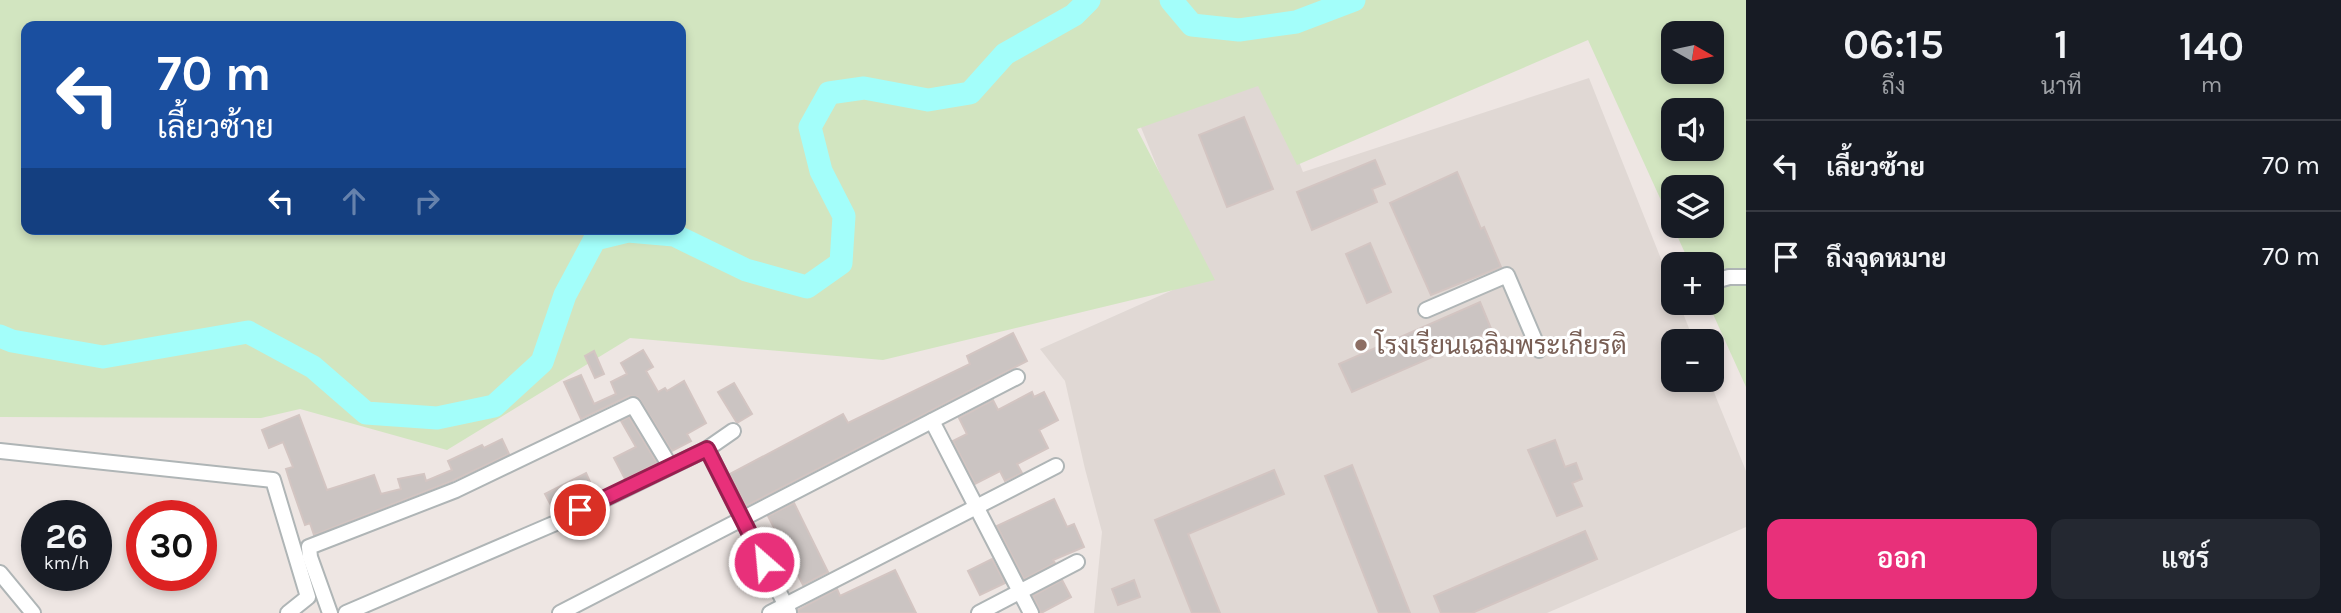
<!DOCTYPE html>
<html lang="th">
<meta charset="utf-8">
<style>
:root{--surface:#171b24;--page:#242831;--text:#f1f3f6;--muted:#9ea1a6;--line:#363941;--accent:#e8307a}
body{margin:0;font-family:Karla,Sarabun,sans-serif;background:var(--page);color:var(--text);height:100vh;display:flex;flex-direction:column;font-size:26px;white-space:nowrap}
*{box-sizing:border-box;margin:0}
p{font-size:23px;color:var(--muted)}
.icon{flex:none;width:38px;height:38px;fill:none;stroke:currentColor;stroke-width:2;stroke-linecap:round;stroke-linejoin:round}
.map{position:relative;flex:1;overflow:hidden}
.sheet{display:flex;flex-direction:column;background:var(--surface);width:595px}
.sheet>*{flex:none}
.hud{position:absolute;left:21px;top:21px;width:665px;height:214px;border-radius:14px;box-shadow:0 4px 10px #0003;background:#1a4fa0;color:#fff;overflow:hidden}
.needle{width:46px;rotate:99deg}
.tools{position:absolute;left:1661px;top:21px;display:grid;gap:14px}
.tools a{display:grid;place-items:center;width:63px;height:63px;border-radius:14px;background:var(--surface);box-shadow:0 4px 10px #0003;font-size:35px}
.speed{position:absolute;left:21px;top:500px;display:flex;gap:14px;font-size:35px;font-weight:700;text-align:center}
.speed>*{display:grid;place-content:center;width:91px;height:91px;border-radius:50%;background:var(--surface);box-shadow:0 4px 10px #0003;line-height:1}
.speed small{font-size:18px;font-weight:400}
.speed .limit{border:10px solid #d22;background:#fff;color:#111}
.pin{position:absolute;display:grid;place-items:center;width:60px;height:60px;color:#fff;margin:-30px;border:4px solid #fff;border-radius:50%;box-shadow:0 2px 7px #0007}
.me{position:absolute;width:77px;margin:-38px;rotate:333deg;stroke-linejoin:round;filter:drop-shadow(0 0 5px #0008)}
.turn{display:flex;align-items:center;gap:24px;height:147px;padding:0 21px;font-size:32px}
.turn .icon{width:91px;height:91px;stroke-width:2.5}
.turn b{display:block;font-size:49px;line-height:60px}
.lanes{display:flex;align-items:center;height:66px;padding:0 21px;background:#0003;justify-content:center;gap:35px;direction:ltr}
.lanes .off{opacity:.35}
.eta{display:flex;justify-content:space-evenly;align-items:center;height:119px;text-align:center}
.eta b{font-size:42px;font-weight:600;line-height:49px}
.action{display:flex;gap:14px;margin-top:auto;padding:14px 21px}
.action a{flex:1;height:80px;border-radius:14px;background:var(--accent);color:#fff;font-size:28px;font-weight:600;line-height:80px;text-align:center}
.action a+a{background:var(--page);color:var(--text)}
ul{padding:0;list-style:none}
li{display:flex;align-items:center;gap:21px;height:91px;padding:0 21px;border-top:2px solid var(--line)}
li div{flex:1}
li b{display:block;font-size:26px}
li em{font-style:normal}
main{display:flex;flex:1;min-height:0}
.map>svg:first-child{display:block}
</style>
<main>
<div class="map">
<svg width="1746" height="613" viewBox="0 0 1746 613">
<rect width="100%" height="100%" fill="#eee6e3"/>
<polygon fill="#e0d8d4" points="1265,76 1303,172 1589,78 1673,289 1673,303 1679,303 1694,341 1673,341 1673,380 1709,380 1746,471 1746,527 1547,613 1094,613 1102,532 1085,469 1065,381 1040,349 1202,277 1138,120"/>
<path fill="#d2e5c0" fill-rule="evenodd" d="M0,0h1746v387l-38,-84h4v-39h-22l-102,-224 -291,125 -39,-79 -121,43 78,151 -332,80 -253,-22 -183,112 -147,-41 -39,9 -261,-1zM26,26h655v203h-655zM1673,33h39v39h-39zM1673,110h39v39h-39zM1673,187h39v39h-39z"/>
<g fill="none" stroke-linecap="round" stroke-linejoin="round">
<g stroke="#a3fefa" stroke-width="23">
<polyline points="1171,0 1192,25 1239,30 1296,22 1354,0"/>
<polyline points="0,336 12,341 103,357 248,332 313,367 366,413 437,418 494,406 542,362 565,295 595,239 628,231 674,235 746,270 807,287 841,263 844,216 821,171 810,127 829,93 864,88 928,100 970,93 1005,54 1074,15 1089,0"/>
</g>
</g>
<g fill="#cbc4c2" stroke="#d3c5c2" stroke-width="2">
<polygon points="1244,117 1273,189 1227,207 1199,135"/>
<polygon points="1375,160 1385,184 1372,189 1377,202 1312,230 1297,192"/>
<polygon points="1457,172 1481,229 1484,227 1501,267 1431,295 1390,203"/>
<polygon points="1370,243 1391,292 1367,303 1346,254"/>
<polygon points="1480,302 1492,331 1352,392 1339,364"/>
<polygon points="1013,333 1027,361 746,506 730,474 843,414 848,423 970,364 967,356"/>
<polygon points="643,350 653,367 646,371 658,392 665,388 667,391 684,381 706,423 687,434 691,441 672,451 638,397 629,396 581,419 564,382 581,375 594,404 616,394 611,382 627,374 621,363"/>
<polygon points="594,351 604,374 595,378 585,356"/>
<polygon points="734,383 752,414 737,423 718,392"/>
<polygon points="1032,392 1034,397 1044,392 1058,420 1039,430 1048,448 1017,464 1022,473 1005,481 1000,471 975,484 953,441 967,434 959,418 993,400 998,410"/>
<polygon points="299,415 327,490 374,475 381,494 401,489 398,479 424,474 426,481 452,470 448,461 482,445 484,448 502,439 509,454 452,481 314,535 310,523 305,525 291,485 286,469 293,467 283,442 269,448 262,430"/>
<polygon points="629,417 657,463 625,479 614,458 636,447 621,421"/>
<polygon points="1555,440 1565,467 1576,463 1582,479 1572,483 1582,506 1557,516 1528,450"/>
<polygon points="1352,465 1410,613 1379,613 1325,476"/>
<polygon points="1274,470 1284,494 1188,534 1220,613 1192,613 1155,520"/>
<polygon points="586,473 595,493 555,513 545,494"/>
<polygon points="1054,499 1067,527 1074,524 1084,547 1053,560 1055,563 1024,579 997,526"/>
<polygon points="794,503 828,572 803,585 768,516"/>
<polygon points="1585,531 1597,559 1472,613 1441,613 1434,596"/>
<polygon points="992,559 1005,583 980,595 968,571"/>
<polygon points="895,570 916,613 798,613 798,610 837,589 840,596"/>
<polygon points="1062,580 1071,597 1041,613 1033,596"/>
<polygon points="1134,580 1140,597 1118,605 1112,589"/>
</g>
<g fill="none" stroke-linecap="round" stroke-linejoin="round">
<g stroke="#afb5b6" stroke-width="18">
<g id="minor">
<polyline points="1712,282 1729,277 1746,277"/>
<polyline points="1426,310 1507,275 1539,350"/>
<polyline points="932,421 1031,613"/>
<polyline points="733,431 707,449 789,612"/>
<polyline points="0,451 273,480 308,597 288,613"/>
<polyline points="0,573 33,613"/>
<polyline points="330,613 310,557 309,547 456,490 633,405 670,466"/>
<polyline points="346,613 558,522 707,449"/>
<polyline points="560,613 1017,377"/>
<polyline points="770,613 1056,466"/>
<polyline points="979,613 1077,562"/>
</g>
</g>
<use href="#minor" stroke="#fff" stroke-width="14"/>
</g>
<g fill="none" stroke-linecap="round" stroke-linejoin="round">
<g stroke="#971f4f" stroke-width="18">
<polyline id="route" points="580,510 707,449 764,562"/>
</g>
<use href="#route" stroke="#e8307a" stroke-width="12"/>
</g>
<circle fill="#8d6e63" stroke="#fff" stroke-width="2.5" cx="1361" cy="345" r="7"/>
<g text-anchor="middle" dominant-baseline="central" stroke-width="6" stroke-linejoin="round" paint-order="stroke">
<g font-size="26" fill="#785e54" stroke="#fff" text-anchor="start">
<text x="1375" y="345">โรงเรียนเฉลิมพระเกียรติ</text>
</g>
</g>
</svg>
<div class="tools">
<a><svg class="needle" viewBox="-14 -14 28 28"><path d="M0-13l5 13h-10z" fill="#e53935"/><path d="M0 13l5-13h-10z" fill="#9ea1a6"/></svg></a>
<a><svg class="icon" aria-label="sound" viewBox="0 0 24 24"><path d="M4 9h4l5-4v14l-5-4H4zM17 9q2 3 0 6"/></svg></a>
<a><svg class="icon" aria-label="layers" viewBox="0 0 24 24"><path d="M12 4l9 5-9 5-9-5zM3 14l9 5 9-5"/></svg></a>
<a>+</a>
<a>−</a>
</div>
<div class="speed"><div>26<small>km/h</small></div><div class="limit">30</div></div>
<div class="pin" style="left:580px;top:510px;background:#d93025"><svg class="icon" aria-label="arrive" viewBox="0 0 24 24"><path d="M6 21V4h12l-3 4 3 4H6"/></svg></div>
<svg class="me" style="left:764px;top:562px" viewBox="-20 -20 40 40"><circle r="17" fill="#e8307a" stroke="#fff" stroke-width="3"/><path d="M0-11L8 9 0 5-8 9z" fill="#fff"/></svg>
<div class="hud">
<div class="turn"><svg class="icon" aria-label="left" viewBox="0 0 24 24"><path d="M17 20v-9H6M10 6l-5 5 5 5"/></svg><div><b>70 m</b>เลี้ยวซ้าย</div></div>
<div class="lanes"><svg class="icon" aria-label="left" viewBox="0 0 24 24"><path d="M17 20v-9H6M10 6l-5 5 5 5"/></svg><svg class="icon off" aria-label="ahead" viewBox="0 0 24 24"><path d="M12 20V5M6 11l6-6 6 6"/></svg><svg class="icon off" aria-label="right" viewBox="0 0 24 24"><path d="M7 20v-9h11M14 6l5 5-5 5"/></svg></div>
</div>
</div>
<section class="sheet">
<div class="eta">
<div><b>06:15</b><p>ถึง</p></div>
<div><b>1</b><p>นาที</p></div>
<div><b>140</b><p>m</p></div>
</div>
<ul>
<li><svg class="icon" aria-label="left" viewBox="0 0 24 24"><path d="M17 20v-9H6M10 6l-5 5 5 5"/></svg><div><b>เลี้ยวซ้าย</b></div><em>70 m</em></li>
<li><svg class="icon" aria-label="arrive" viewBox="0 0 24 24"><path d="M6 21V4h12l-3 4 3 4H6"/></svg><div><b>ถึงจุดหมาย</b></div><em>70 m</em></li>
</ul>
<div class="action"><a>ออก</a><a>แชร์</a></div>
</section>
</main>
